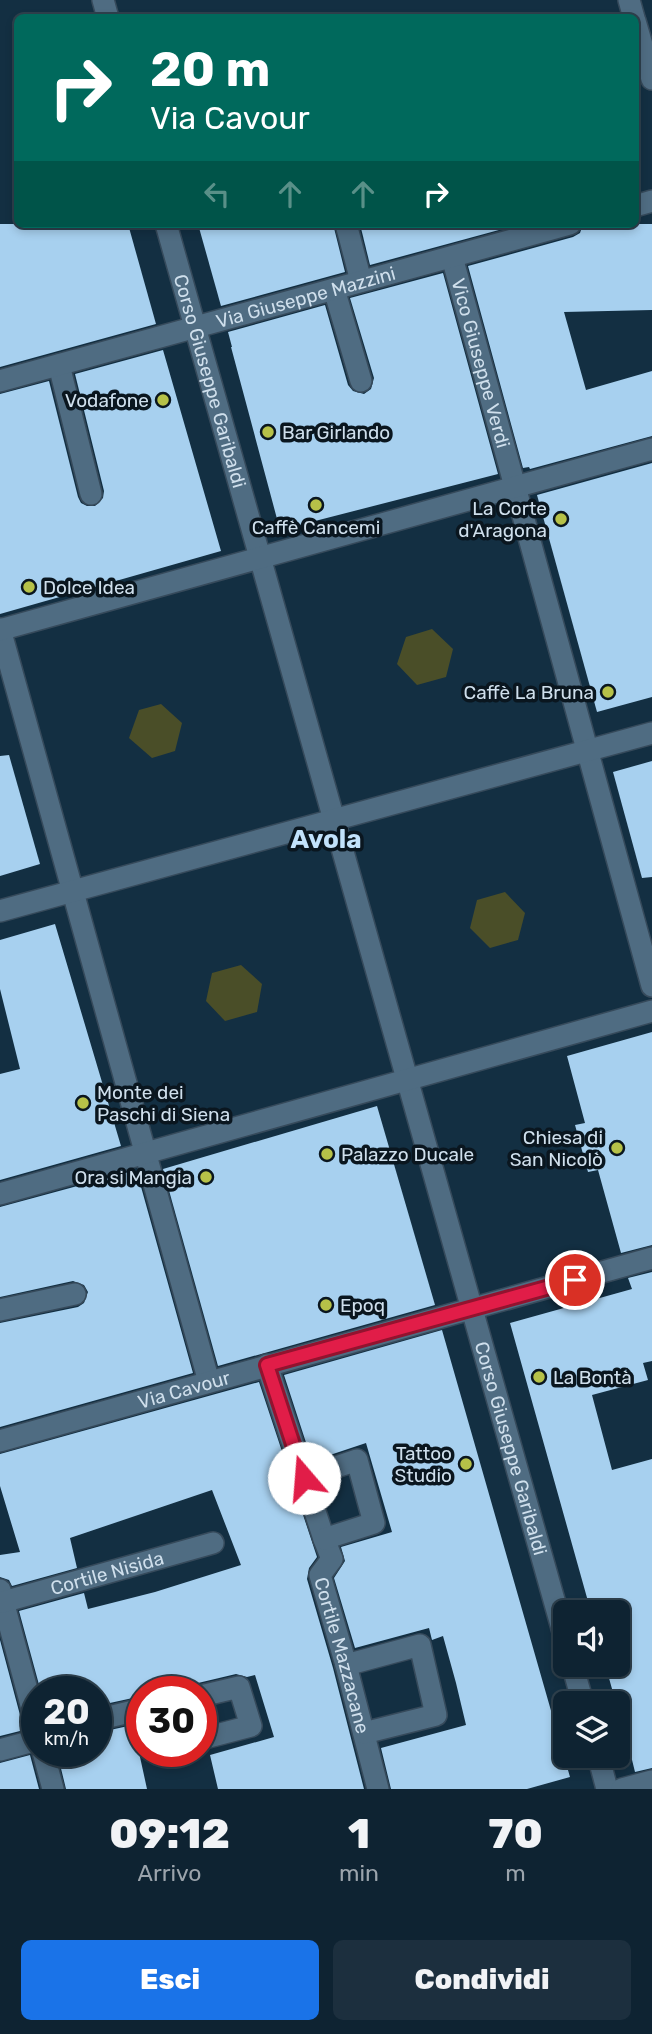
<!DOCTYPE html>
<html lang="it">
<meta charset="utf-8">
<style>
:root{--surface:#0e2332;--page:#1c2f3e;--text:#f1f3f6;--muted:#9ba4ac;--line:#2e404d;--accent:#1a73e8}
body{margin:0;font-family:Rubik,sans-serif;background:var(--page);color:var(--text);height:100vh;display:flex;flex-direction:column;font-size:26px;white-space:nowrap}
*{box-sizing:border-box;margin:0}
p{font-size:23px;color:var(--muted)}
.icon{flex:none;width:38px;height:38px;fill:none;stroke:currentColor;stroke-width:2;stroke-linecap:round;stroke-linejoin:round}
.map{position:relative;height:1789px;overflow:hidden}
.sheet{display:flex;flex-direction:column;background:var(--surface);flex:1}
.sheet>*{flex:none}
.guide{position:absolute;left:14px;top:14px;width:625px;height:214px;border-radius:10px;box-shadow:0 4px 10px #0003,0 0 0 2px var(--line);background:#00695c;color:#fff;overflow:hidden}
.tools{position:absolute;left:553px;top:1600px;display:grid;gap:14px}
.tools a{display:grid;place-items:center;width:77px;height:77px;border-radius:10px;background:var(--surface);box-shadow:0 4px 10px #0003,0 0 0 2px var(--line);font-size:35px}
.speed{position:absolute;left:21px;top:1676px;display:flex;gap:14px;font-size:35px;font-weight:700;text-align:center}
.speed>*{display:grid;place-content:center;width:91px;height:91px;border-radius:50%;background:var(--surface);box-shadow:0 4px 10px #0003,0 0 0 2px var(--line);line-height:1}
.speed small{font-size:18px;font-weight:400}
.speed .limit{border:10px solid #d22;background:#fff;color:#111}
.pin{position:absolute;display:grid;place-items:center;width:60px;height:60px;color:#fff;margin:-30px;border:4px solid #fff;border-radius:50%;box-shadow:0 2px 7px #0007}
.me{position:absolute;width:77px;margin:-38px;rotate:342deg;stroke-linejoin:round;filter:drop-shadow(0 0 5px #0008)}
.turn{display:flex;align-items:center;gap:24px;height:147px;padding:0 21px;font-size:32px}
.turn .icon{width:91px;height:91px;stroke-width:2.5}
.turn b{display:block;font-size:49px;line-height:60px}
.lanes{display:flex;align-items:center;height:66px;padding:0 21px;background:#0003;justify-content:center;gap:35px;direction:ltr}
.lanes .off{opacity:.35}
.eta{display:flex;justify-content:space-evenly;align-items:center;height:119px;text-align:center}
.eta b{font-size:42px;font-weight:800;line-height:49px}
.action{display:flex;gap:14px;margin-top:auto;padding:14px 21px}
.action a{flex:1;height:80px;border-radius:10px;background:var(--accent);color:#fff;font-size:28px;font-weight:800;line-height:80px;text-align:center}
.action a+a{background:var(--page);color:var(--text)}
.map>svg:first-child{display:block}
</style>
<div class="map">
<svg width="652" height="1789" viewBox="0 0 652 1789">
<rect width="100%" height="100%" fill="#132f42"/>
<g fill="#4a4e28">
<polygon points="432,629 453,649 446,677 417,685 397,664 406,637"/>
<polygon points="161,704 182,723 175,751 152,758 129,738 139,710"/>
<polygon points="505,892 525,913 518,940 490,948 470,928 477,900"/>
<polygon points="241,965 262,984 257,1012 225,1021 206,1001 212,973"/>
</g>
<g fill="#a7d0ef">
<polygon points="0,224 128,224 156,324 0,367"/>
<polygon points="198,224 333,224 345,272 221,306"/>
<polygon points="360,224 521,224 370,265"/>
<polygon points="583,224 652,224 652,310 564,312 586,390 652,371 652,436 530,469 529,467 523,468 468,266 573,237 580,233"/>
<polygon points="443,273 498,474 280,530 231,347 232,347 228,332 325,305 348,385 353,391 364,394 371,389 374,378 350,298"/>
<polygon points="163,350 221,551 0,614 0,394 49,381 78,497 81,503 87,506 95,506 103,498 104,491 75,374"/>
<polygon points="652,463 652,697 597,712 537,495"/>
<polygon points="9,755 40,864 0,876 0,756"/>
<polygon points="652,761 652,877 642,878 613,772"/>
<polygon points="55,924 121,1146 0,1180 0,1074 20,1069 0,989 0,940"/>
<polygon points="652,1032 652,1245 621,1253 598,1170 588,1172 575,1125 585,1123 567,1056"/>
<polygon points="377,1106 435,1305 218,1366 163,1169"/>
<polygon points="129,1172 130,1177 138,1176 193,1373 0,1427 0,1323 78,1307 84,1303 88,1292 84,1285 73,1281 0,1297 0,1207"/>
<polygon points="652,1272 652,1361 643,1363 648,1380 592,1395 612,1470 652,1459 652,1768 635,1772 618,1703 616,1703 605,1664 618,1664 618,1612 591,1612 510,1323 632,1289 628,1278"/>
<polygon points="442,1330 570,1777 527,1789 391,1789 381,1748 466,1725 456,1683 443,1636 432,1640 429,1628 355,1648 334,1578 345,1561 341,1547 392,1532 366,1443 312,1461 284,1375"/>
<polygon points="259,1382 317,1557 309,1568 307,1579 333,1668 364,1789 218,1789 210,1755 274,1737 255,1675 247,1677 236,1674 198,1683 190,1689 177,1692 142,1692 142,1696 96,1706 96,1692 41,1692 19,1611 84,1593 88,1609 155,1592 241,1565 212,1490 70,1538 77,1568 12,1586 9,1580 0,1577 0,1555 20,1552 0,1486 0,1454"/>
<polygon points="0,1640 24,1730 0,1736"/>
<polygon points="133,1725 147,1789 66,1789 57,1752 96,1752 96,1733"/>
<polygon points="30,1755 39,1789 0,1789 0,1763"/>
</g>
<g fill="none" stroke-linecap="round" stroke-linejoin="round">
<g stroke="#364a5b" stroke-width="24">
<g id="minor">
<polyline points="103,0 108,18"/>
<polyline points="629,0 634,18"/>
<polyline points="635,21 652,79"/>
<polyline points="635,206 652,201"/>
<path id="s1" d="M166,224l399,1415"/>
<polyline points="346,224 361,281"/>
<path id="s2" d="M452,257l200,729"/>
<polyline points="334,289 361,381"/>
<polyline points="59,365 91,494"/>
<path id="s3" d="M0,381l570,-157"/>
<polyline points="0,629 209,1382"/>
<polyline points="0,630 652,449"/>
<polyline points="0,911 652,733"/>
<polyline points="0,1194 652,1011"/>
<polyline points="0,1310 75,1294"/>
<path id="s4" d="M267,1365l57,174 8,20 -12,16 26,90 32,124"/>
<path id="s5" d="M0,1441l652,-183"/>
<polyline points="304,1478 357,1460 374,1523 324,1539"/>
<polyline points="0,1590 37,1727"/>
<path id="s6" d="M3,1602l210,-59"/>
<polyline points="572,1664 583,1703"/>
<polyline points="346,1665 420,1645 436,1715 364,1733"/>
<polyline points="201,1696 239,1687 251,1726 201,1739"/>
<polyline points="96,1720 142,1709"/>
<polyline points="0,1750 37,1740"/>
<polyline points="43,1752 53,1789"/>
<polyline points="598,1755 607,1789"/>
<polyline points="622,1789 652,1781"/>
</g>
</g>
<use href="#minor" stroke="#4f6c82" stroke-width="21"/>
</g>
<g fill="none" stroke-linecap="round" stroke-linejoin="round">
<g stroke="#92132f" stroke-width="18">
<polyline id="route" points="304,1478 267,1365 575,1280"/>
</g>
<use href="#route" stroke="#e11d48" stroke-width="12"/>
</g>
<g fill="#b6c148" stroke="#0a161f" stroke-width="2.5">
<circle cx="163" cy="400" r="7"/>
<circle cx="268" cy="432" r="7"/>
<circle cx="316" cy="505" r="7"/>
<circle cx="561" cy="519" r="7"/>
<circle cx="29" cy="587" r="7"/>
<circle cx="608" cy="692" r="7"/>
<circle cx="83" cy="1103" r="7"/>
<circle cx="617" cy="1148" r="7"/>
<circle cx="327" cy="1154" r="7"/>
<circle cx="206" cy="1177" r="7"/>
<circle cx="326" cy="1305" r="7"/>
<circle cx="539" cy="1377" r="7"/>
<circle cx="466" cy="1464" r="7"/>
</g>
<g text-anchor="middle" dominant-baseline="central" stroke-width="7" stroke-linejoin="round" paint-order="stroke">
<g font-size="19" fill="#cfdfec" stroke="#0a161f">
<text stroke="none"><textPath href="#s3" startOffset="317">Via Giuseppe Mazzini</textPath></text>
<text stroke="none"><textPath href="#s2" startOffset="110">Vico Giuseppe Verdi</textPath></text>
<text stroke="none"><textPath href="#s1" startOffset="163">Corso Giuseppe Garibaldi</textPath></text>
<text stroke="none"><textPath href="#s5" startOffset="191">Via Cavour</textPath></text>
<text stroke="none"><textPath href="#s1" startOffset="1272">Corso Giuseppe Garibaldi</textPath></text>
<text stroke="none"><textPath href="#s6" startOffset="108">Cortile Nisida</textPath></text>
<text stroke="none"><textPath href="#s4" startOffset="308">Cortile Mazzacane</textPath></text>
</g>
<g font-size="19" fill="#cfdfec" stroke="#0a161f" text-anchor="end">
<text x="149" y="400">Vodafone</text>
<text x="282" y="432" text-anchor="start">Bar Girlando</text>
<text x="547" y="508">La Corte<tspan x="547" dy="22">d'Aragona</tspan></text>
<text x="316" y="527" text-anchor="middle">Caffè Cancemi</text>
<text x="43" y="587" text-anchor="start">Dolce Idea</text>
<text x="594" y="692">Caffè La Bruna</text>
<text x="97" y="1092" text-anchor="start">Monte dei<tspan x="97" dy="22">Paschi di Siena</tspan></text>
<text x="603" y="1137">Chiesa di<tspan x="603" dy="22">San Nicolò</tspan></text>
<text x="341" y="1154" text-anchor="start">Palazzo Ducale</text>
<text x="192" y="1177">Ora si Mangia</text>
<text x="340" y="1305" text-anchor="start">Epoq</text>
<text x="553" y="1377" text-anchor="start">La Bontà</text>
<text x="452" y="1453">Tattoo<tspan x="452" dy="22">Studio</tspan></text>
</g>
<g font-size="26" font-weight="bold" fill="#c2e2fb" stroke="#0a161f">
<text x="326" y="839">Avola</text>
</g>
</g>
</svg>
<div class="tools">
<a><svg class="icon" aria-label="sound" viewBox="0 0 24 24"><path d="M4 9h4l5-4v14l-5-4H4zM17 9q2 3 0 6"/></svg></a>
<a><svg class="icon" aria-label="layers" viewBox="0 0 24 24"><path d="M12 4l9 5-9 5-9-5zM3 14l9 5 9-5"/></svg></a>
</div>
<div class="speed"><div>20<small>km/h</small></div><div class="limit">30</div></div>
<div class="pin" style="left:575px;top:1280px;background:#d93025"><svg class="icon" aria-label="arrive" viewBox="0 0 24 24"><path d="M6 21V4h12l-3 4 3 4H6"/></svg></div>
<svg class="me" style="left:304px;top:1478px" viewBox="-20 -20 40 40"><circle r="19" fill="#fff"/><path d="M0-13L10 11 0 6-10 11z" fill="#e11d48"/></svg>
<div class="guide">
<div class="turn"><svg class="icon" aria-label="right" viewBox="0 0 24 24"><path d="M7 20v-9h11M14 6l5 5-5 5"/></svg><div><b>20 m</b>Via Cavour</div></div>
<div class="lanes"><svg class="icon off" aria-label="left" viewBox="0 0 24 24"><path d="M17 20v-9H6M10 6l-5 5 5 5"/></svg><svg class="icon off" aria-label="ahead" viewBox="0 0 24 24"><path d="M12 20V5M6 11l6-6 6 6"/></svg><svg class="icon off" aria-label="ahead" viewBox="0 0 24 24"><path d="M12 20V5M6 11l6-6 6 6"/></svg><svg class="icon" aria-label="right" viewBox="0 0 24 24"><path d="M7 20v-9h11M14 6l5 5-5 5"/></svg></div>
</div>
</div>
<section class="sheet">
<div class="eta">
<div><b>09:12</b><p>Arrivo</p></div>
<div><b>1</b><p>min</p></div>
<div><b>70</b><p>m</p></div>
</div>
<div class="action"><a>Esci</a><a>Condividi</a></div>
</section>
